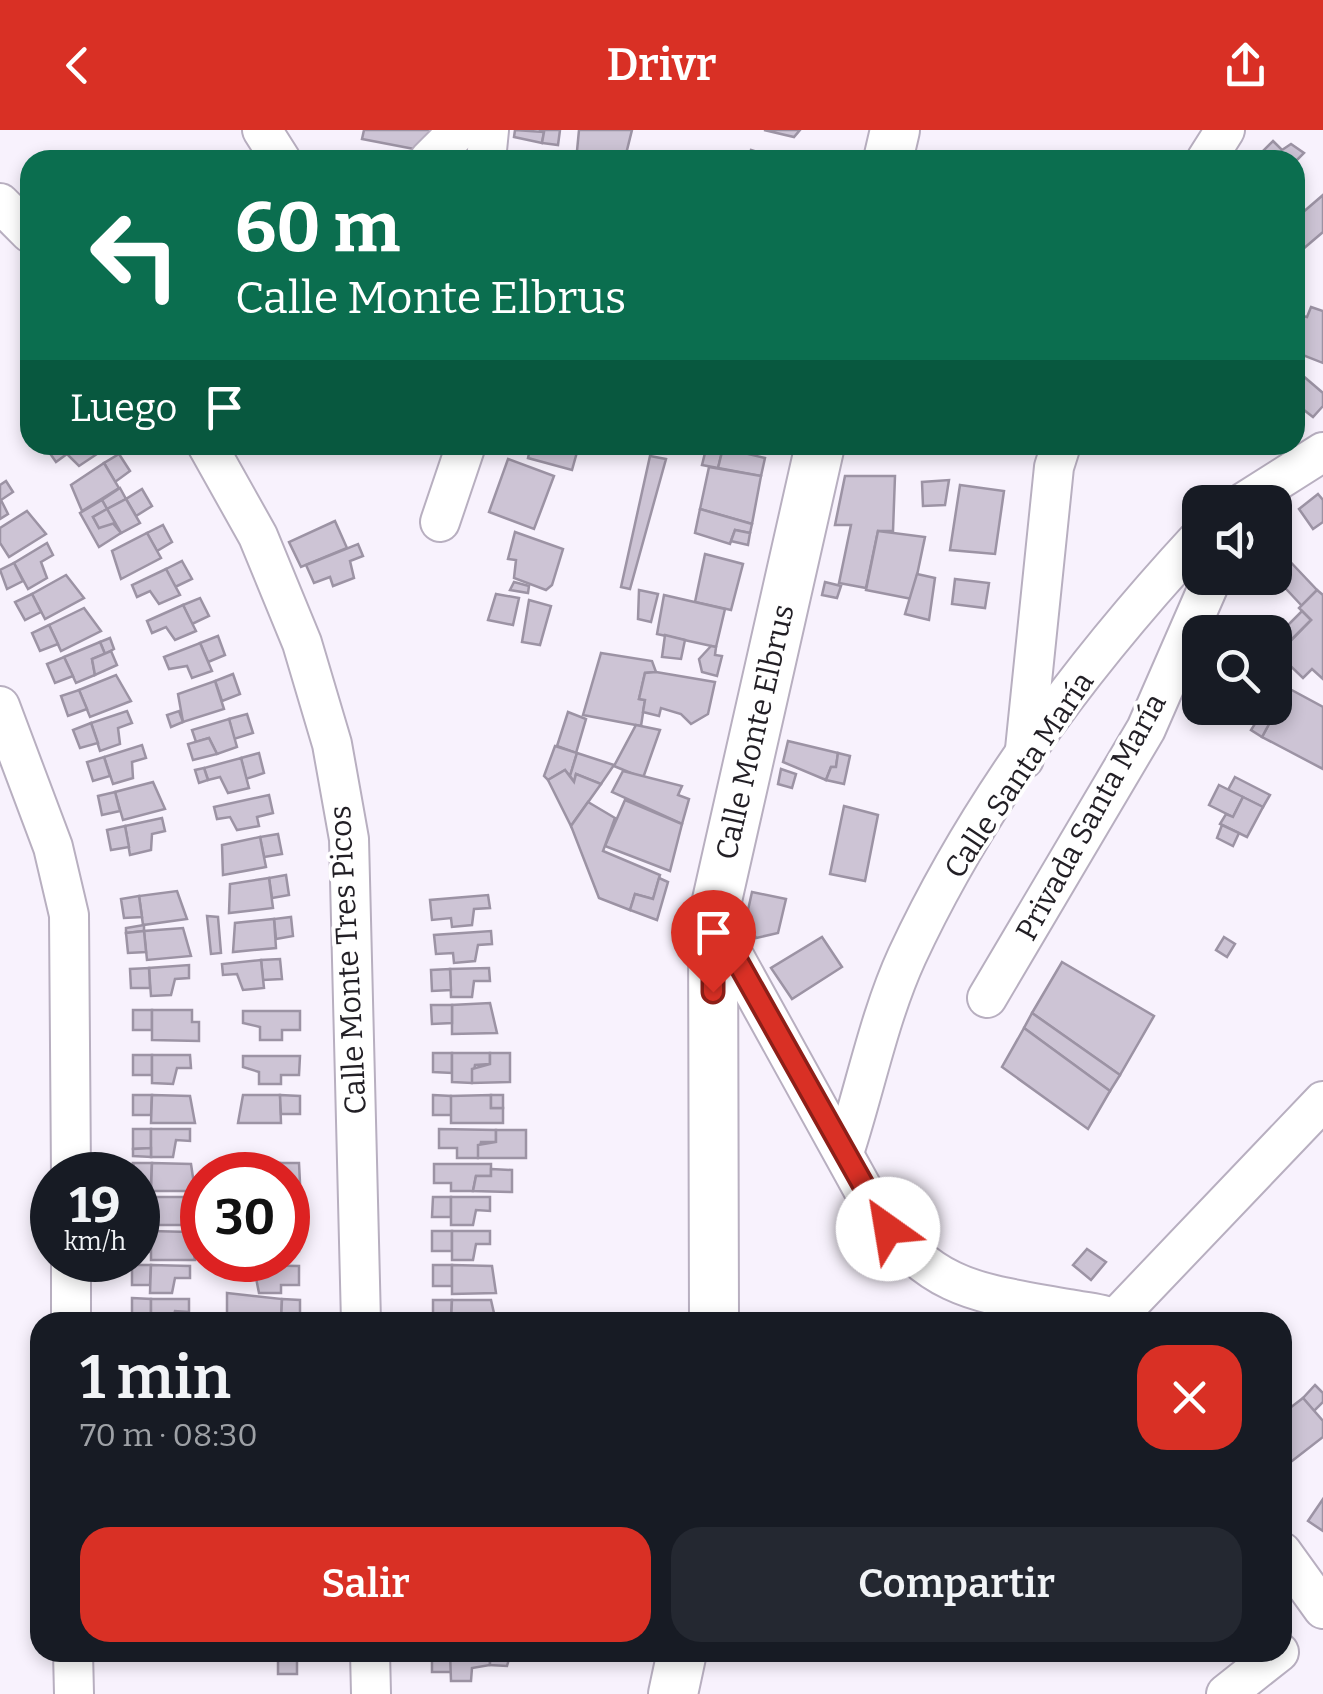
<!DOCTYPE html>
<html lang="es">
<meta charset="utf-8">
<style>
:root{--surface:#171b24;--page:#242831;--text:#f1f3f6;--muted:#9ea1a6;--accent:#d93025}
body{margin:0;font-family:Bitter,serif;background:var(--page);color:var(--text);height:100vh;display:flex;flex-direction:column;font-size:38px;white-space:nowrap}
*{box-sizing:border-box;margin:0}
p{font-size:32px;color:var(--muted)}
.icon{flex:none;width:55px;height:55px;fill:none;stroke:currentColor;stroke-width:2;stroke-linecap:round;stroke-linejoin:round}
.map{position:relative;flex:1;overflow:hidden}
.side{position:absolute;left:30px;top:1182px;width:1262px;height:350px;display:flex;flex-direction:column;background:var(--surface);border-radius:30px;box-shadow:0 5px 15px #0003}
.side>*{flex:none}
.guide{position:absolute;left:20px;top:20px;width:1285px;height:305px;border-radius:30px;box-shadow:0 5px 15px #0003;background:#0b6e4f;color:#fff;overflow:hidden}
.fabs{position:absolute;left:1182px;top:355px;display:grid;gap:20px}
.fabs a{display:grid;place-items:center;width:110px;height:110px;border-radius:20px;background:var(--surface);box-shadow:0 5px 15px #0003;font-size:50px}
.speed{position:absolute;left:30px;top:1022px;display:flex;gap:20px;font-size:50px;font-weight:700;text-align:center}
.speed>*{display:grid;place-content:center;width:130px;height:130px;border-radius:50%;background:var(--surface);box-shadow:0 5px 15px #0003;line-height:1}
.speed small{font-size:25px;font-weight:400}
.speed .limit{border:15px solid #d22;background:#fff;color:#111}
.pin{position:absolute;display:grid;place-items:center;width:85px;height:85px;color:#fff;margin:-102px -42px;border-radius:50% 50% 50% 0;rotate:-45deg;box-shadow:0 0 10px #0007}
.pin .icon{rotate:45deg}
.me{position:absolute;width:110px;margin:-55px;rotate:328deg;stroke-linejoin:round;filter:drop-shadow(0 0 8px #0008)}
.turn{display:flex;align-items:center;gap:35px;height:210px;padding:0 50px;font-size:45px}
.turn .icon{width:130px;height:130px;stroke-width:2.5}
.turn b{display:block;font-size:70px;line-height:85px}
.then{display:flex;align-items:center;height:95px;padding:0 50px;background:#0003;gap:20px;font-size:38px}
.round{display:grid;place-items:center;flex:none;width:105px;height:105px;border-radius:30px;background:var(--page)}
.overview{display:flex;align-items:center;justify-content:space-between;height:170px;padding:0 50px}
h1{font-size:60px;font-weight:600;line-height:75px}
.cta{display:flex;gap:20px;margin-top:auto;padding:20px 50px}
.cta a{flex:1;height:115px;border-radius:30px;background:var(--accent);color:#fff;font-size:40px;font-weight:600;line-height:115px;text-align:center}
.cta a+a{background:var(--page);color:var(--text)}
header{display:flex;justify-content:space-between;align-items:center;height:130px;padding:0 50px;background:var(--accent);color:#fff;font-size:45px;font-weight:600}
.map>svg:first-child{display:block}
</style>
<header><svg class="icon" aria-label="back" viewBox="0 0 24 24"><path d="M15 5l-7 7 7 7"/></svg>Drivr<svg class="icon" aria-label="share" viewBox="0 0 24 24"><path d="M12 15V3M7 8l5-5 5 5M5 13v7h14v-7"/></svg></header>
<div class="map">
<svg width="1323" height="1564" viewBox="0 0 1323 1564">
<rect width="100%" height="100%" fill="#f8f2fd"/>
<g fill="#cdc4d5" stroke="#9c93a4" stroke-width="2.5">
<polygon points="364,0 439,0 435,23 362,9"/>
<polygon points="515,0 544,2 542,13 514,7"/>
<polygon points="560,0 558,15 542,13 544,2 539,0"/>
<polygon points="579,0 632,0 625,28 577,21"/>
<polygon points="764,0 800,0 794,7"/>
<polygon points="1273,11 1282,20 1291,14 1304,23 1295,32 1254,30"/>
<polygon points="751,20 767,25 766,30 749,30"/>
<polygon points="585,22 639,30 584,30"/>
<polygon points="1323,65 1323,102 1296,125 1295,89"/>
<polygon points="1311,177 1323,181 1323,233 1295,222 1303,186 1307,187"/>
<polygon points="1295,239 1323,263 1323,276 1313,287 1300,277 1295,282"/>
<polygon points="58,315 91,315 97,324 79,336 67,324 56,332 49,322"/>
<polygon points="531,315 579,315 572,340 528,328"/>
<polygon points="707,315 723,318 718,338 702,335"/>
<polygon points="723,318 765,328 761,346 718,338"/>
<polygon points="119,324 130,341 115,352 104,333"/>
<polygon points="650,326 666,329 630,459 621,457"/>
<polygon points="508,329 554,346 534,399 489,382"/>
<polygon points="104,333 119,358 82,381 71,355"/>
<polygon points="709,337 761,346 752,394 700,379"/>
<polygon points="845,346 895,346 893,401 878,401 866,458 839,453 851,395 835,395"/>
<polygon points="949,350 945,375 923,376 922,352"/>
<polygon points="6,351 13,362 1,370 8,384 0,389 0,355"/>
<polygon points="960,355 1004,361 995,424 950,420"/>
<polygon points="120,358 126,369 107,379 102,370"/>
<polygon points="142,359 152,376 136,386 126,369"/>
<polygon points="1318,364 1323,370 1323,392 1313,399 1299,379"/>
<polygon points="126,369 140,393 121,403 107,379"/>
<polygon points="102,370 107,379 93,387 99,398 111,391 121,403 99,417 80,383"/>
<polygon points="107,379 115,393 99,398 93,387"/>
<polygon points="700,379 752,394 750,403 735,400 730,414 695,403"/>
<polygon points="27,381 46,404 9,427 0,413 0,398"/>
<polygon points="335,391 347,418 301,437 289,412"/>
<polygon points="163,395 172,412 157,421 147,403"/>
<polygon points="735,400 750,403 748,415 731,411"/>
<polygon points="878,401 925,407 912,469 866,460"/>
<polygon points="515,402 563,419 552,455 546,460 514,448 516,430 508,429"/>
<polygon points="147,403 161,428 121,449 112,421"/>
<polygon points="1281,407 1289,414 1281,422 1275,415"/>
<polygon points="47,413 53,425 41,432 47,448 28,459 14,433"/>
<polygon points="358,414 363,426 350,431 354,448 333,456 330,447 314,453 306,435"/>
<polygon points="1282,423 1317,460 1302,476 1275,447"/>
<polygon points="705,424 743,434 731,480 695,472"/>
<polygon points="182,431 192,449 175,457 166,439"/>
<polygon points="14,433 23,451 7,459 0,440"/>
<polygon points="166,439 180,465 159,474 150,461 137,467 132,455"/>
<polygon points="917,444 935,448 929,490 905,484"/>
<polygon points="66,445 84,468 45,489 32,464"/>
<polygon points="955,449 989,453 985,478 952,474"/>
<polygon points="514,452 529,456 528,463 510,460"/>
<polygon points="825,452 841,456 837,468 822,465"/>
<polygon points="639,460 658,464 651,492 638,489"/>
<polygon points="1317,460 1323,465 1323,549 1312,539 1303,548 1278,524 1311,490 1299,478"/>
<polygon points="32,464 41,482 25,490 15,472"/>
<polygon points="496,464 519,468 513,495 488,490"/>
<polygon points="664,465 725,479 716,517 657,504"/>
<polygon points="200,468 209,486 192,494 183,475"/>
<polygon points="529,470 551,476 540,515 522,512"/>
<polygon points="183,475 196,501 175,510 166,497 152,503 147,491"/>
<polygon points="84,478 101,501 61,521 49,495"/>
<polygon points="1302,481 1311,490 1292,509 1283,500"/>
<polygon points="49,495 58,514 40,521 32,503"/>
<polygon points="665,505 685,510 681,529 662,527"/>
<polygon points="218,506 225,525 208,532 200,513"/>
<polygon points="110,508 114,519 105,524 100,512"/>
<polygon points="100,512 105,524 92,529 95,545 76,553 64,527"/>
<polygon points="200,513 212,541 192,548 187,536 169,539 164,527"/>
<polygon points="711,516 716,517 715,525 722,526 717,546 702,542 699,529"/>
<polygon points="111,521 117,535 95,545 92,529"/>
<polygon points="601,523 652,531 656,542 645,543 639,569 645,570 641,596 583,585"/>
<polygon points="64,527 73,546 55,553 47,534"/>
<polygon points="656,542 715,552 708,584 691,594 681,584 661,578 659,586 643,582 645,570 639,569 645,543"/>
<polygon points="233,544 240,564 222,571 215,551"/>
<polygon points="116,545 131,571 90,587 79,560"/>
<polygon points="215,551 224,579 183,592 178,564"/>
<polygon points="1279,551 1288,558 1280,574 1275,572"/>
<polygon points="1288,558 1323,577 1323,639 1262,607"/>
<polygon points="79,560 87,579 68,586 61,566"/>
<polygon points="1275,572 1280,574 1262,607 1251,600 1265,578 1275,578"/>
<polygon points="127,581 132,593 118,598 120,614 100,621 91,593"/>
<polygon points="179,581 183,592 171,597 167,585"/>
<polygon points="568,582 586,589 576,623 557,616"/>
<polygon points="247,584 253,603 234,609 229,589"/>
<polygon points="229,589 237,617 217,624 209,608 196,612 192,600"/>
<polygon points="91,593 98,613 80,618 73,600"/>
<polygon points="636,595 660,600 643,648 614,636"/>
<polygon points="209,608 217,624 193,630 188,614"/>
<polygon points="788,611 838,623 836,637 831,637 826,650 783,632"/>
<polygon points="142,615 146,628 132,632 133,648 113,654 104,627"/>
<polygon points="555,616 577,623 570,646 565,640 548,650 544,646"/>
<polygon points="259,623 264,643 246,649 241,628"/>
<polygon points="577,623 614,635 601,654 576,644 574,652 570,646"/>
<polygon points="838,623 850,626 844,654 826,650 831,637 836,637"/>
<polygon points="104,627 110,646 93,651 87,632"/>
<polygon points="241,628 249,658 228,663 220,647 208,650 204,638"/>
<polygon points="204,638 208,650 199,653 195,640"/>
<polygon points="781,639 796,644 792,658 778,654"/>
<polygon points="565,640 574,652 576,644 601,654 571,696 548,650"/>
<polygon points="623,641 682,656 678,665 689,669 682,694 612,662"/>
<polygon points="1235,647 1270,665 1263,677 1228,660"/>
<polygon points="153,652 165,679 123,690 115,662"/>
<polygon points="1219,655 1243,667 1233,687 1209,675"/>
<polygon points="115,662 120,681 102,685 98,666"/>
<polygon points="269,665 273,683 257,687 259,696 237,700 230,687 217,689 214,677"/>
<polygon points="1243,667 1263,677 1247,707 1220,694 1226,684 1233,687"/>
<polygon points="625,670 682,694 670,741 605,716"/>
<polygon points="588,672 615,688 603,721 660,745 653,769 635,764 630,780 599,768 571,696"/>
<polygon points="844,676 878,685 865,751 830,744"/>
<polygon points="162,688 165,701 152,704 151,720 130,725 125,696"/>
<polygon points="1222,695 1239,703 1233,716 1217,708"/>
<polygon points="125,696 129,717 111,720 107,700"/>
<polygon points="278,704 282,724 264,727 260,707"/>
<polygon points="260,707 266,737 223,745 222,715"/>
<polygon points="286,745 289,765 272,768 269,748"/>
<polygon points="269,748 273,778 229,783 230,754"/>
<polygon points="659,748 668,752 657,790 630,780 635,764 653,769"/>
<polygon points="177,761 187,789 143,795 139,766"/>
<polygon points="752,762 786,769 778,803 756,808 746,789"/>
<polygon points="488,765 490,778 474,779 472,795 452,797 451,788 432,790 430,770"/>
<polygon points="139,766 142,787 124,788 121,769"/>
<polygon points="207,786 218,787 221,823 211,824"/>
<polygon points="291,787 293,806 276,809 274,789"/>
<polygon points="274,789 276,818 233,822 235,793"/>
<polygon points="144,795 144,801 126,803 126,798"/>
<polygon points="183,798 191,826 147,830 144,801"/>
<polygon points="144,801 146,822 128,823 126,803"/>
<polygon points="491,801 492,814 478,815 475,831 454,833 453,823 436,824 434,805"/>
<polygon points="822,807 842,837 792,869 771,838"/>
<polygon points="1224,807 1235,814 1227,827 1216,820"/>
<polygon points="280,829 282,849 263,850 261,830"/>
<polygon points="261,830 264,858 243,860 237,844 223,845 222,834"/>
<polygon points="1062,832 1154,886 1120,945 1032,883"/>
<polygon points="189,835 189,848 175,849 171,865 151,866 149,838"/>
<polygon points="149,838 150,858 131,858 130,839"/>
<polygon points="489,838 490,851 474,851 472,867 451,867 450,839"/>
<polygon points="450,839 451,860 432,861 431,840"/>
<polygon points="490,873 497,903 452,904 452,875"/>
<polygon points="431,875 452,875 452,893 432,894"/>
<rect x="133" y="880" width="19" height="20"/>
<polygon points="152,880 192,880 192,892 199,892 199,911 152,910"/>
<polygon points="243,881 300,881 300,900 282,900 282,910 260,910 260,897 243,893"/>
<polygon points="1032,883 1120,945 1110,961 1024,898"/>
<polygon points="1024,898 1110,961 1088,999 1002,937"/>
<polygon points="433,923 452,923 452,943 433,942"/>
<polygon points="452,923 490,923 490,934 475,935 472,953 452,952"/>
<polygon points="490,923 510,923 510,952 472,953 472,939 490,934"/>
<rect x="133" y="925" width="19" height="20"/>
<polygon points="152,925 190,925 191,938 177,938 173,954 152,953"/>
<polygon points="243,926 300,926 299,945 281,945 281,954 259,954 259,942 243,937"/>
<polygon points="133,965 152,965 151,985 133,985"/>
<polygon points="152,965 190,966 195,993 151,993"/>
<polygon points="243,965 280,965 281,993 238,993"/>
<polygon points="280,965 300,966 300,984 281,984"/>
<polygon points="433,965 451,966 452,985 433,985"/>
<polygon points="491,965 491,978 503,978 503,993 451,993 451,966"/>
<rect x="491" y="965" width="12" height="13"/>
<polygon points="133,999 151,999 151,1018 133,1019"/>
<polygon points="151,999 190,999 190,1011 176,1010 173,1027 151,1027"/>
<polygon points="439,999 496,1000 496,1012 481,1012 478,1028 457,1028 457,1018 439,1018"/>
<polygon points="496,1000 526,1000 526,1028 478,1028 478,1015 496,1012"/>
<polygon points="151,1018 151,1027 133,1026 133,1019"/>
<polygon points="133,1033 152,1033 151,1053 138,1053"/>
<polygon points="152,1033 191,1034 195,1061 151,1061"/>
<rect x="243" y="1033" width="37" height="12"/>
<polygon points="280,1033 299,1033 300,1053 288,1053 288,1045 280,1045"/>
<polygon points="434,1034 491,1034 491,1046 476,1046 473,1061 451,1061 451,1053 434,1053"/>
<polygon points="491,1039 512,1040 512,1062 473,1061 476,1046 491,1046"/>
<polygon points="138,1067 151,1067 151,1087 138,1086"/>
<polygon points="151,1067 191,1067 195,1095 151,1095"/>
<rect x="288" y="1067" width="12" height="19"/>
<polygon points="433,1067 451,1067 451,1087 432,1087"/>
<polygon points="451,1067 490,1067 490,1081 476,1080 473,1095 451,1095"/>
<polygon points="138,1101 151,1101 151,1122 138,1121"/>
<polygon points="151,1101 190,1102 195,1130 151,1130"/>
<rect x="432" y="1101" width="20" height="20"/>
<polygon points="452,1101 490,1101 490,1114 476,1114 473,1130 452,1130"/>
<rect x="288" y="1102" width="11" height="19"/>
<polygon points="1087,1119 1106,1132 1091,1150 1073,1135"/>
<polygon points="132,1135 151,1135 150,1155 132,1155"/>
<polygon points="151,1135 190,1136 190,1148 175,1148 172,1163 150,1163"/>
<polygon points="242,1135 299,1136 299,1155 281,1155 281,1163 259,1163 256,1148 242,1148"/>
<rect x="433" y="1135" width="19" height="21"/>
<polygon points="452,1135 492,1136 496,1163 452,1164"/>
<polygon points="227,1163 282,1169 281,1192 227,1192"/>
<polygon points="132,1168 151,1169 151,1189 132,1189"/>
<polygon points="151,1169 189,1169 189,1182 175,1181 172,1192 151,1192"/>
<polygon points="282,1169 300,1170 300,1192 281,1192"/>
<polygon points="433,1170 452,1170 451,1191 433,1191"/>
<polygon points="452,1170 491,1170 496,1192 451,1192"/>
<polygon points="1315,1255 1323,1263 1323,1272 1314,1281 1303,1268"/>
<polygon points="1303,1268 1323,1291 1323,1307 1283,1338 1282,1284"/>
<polygon points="1323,1369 1323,1401 1308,1391"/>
<polygon points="278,1522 306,1522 306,1528 288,1528"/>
<polygon points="432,1522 450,1522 452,1542 432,1542"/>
<polygon points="450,1522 490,1522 490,1535 472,1538 471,1551 451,1551"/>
<polygon points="490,1522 511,1522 507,1536 490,1535"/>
<polygon points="278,1526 297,1528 297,1544 278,1544"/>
</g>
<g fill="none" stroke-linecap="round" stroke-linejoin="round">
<g stroke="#b8afc0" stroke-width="42">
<g id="minor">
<polyline points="262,0 281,30"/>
<polyline points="429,30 459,0"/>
<polyline points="486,30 489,0"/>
<polyline points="1206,30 1225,0"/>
<polyline points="0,73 30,103"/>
<polyline points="207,315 258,406 302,513 332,614 349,709 361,1192"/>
<polyline points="1244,372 1323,322"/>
<polyline points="440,392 466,315"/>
<polyline points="0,576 53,717 69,785 71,1045"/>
<polyline points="1024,629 1054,337 1061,315"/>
<path d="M713,788l163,295c60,79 100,79 192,96 16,3 39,4 51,13"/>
<polyline points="987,868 1146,599 1212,448"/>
<path d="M844,1023c21,-64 35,-136 63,-197 71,-153 179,-296 293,-419"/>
<polyline points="71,1130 71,1192"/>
<polyline points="1116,1188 1323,971"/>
<polyline points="1282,1422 1323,1479"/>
<polyline points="73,1522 74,1564"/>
<polyline points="370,1522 371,1564"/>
<polyline points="1226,1564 1279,1522"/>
</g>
</g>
<g stroke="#b8afc0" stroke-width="52">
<g id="tertiary">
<polyline points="888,30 895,0"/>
<polyline points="714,1192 713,788 820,315"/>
<polyline points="673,1564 682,1522"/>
</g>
</g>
<use href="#minor" stroke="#fff" stroke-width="38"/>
<use href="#tertiary" stroke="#fff" stroke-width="48"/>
</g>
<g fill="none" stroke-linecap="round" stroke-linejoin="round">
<g stroke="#8d1f18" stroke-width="25">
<polyline id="route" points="713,862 713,788 888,1099"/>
</g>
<use href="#route" stroke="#d93025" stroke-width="18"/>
</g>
<g text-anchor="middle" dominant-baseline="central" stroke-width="8" stroke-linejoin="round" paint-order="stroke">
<g font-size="30" fill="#221f25" stroke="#fff">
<text transform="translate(755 602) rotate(-77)">Calle Monte Elbrus</text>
<text transform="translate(1019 645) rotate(-56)">Calle Santa María</text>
<text transform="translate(1091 687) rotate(-61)">Privada Santa María</text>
<text transform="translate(348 830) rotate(-93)">Calle Monte Tres Picos</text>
</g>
</g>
</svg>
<div class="fabs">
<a><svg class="icon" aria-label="sound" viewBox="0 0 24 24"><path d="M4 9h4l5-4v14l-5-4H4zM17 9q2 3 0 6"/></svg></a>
<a><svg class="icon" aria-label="search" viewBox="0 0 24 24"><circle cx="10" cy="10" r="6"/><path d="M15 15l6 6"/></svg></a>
</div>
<div class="speed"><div>19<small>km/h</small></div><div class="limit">30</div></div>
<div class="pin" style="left:713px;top:862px;background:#d93025"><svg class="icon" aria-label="arrive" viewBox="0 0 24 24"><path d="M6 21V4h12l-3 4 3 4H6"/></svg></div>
<svg class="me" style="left:888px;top:1099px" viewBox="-20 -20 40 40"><circle r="19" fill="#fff"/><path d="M0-13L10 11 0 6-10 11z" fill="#d93025"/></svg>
<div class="guide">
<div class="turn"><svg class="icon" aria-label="left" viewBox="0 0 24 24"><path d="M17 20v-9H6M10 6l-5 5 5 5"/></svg><div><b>60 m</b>Calle Monte Elbrus</div></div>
<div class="then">Luego<svg class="icon" aria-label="arrive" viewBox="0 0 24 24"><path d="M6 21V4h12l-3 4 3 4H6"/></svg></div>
</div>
<section class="side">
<div class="overview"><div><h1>1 min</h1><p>70 m · 08:30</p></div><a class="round" style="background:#d93025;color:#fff"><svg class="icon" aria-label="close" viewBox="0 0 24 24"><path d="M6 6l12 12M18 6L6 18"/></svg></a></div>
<div class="cta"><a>Salir</a><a>Compartir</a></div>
</section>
</div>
